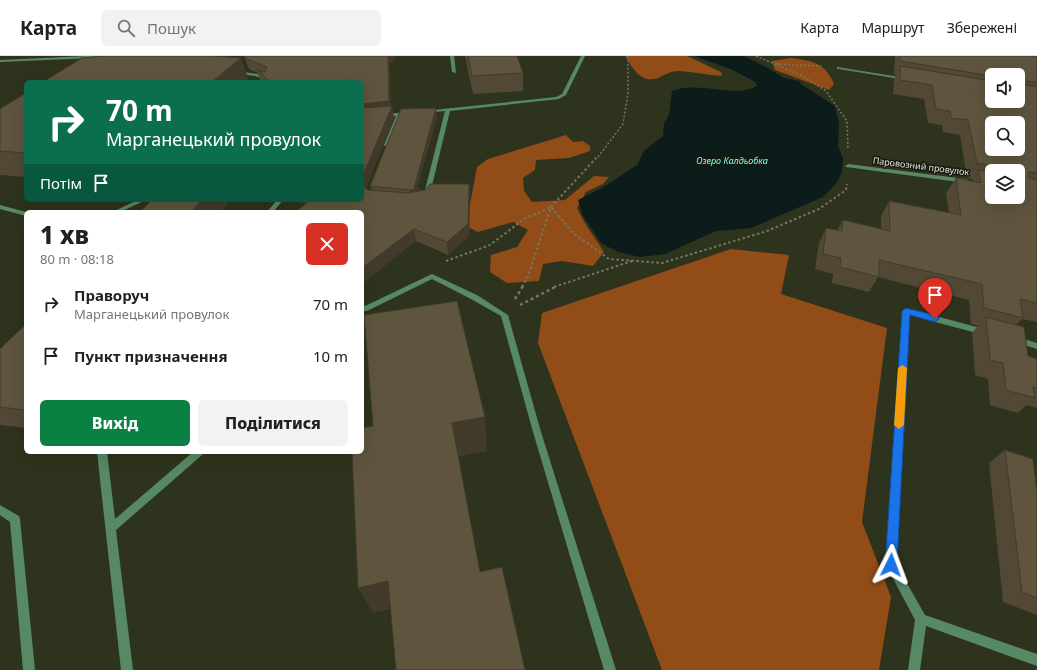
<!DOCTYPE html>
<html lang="uk">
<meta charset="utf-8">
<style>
:root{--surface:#fff;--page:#f2f2f2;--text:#202124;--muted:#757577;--line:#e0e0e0;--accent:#0b8043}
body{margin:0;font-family:"Noto Sans",sans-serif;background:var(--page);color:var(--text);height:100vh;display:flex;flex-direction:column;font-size:15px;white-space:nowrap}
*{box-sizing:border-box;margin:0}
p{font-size:13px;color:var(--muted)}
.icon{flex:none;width:22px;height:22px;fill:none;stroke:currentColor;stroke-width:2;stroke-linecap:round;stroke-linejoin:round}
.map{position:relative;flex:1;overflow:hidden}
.drawer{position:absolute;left:24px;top:154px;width:340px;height:244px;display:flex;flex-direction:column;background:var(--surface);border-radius:6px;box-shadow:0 4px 16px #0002}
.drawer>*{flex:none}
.banner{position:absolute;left:24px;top:24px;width:340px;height:122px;border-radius:6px;box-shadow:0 4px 16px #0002;background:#0b6e4f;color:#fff;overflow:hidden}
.controls{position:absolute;left:985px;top:12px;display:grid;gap:8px}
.controls a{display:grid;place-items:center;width:40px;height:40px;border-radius:6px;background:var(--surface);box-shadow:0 4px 16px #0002;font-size:20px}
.pin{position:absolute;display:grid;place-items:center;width:34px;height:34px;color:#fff;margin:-41px -17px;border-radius:50% 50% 50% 0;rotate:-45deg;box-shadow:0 0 4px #0007}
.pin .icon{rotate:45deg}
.me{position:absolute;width:44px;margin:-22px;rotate:3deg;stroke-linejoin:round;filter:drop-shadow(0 0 3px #0008)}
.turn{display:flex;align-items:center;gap:14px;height:84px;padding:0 16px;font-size:18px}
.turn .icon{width:52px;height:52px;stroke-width:2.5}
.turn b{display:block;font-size:28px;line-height:34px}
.then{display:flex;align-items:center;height:38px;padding:0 16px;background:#0003;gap:8px;font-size:15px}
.round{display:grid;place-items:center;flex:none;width:42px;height:42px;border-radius:6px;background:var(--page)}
.summary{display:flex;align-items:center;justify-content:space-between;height:68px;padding:0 16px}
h1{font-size:24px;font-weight:800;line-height:30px}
.button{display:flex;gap:8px;margin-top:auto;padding:8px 16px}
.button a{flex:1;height:46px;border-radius:6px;background:var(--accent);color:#fff;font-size:16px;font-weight:800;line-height:46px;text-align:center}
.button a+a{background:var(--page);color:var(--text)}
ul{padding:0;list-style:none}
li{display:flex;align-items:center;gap:12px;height:52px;padding:0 16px}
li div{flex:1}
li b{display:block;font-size:15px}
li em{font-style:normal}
header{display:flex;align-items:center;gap:24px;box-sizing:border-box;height:56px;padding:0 20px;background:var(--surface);border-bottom:1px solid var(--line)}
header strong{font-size:19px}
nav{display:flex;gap:22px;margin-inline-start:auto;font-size:14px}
.search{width:280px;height:36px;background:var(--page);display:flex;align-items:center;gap:10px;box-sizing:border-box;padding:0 14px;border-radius:6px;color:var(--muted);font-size:15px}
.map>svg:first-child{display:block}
</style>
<header>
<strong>Карта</strong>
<div class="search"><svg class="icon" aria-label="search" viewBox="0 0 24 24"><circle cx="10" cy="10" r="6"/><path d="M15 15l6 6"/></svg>Пошук</div>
<nav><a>Карта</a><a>Маршрут</a><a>Збережені</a></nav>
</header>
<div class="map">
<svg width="1037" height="614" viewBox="0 0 1037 614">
<rect width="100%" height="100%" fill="#2d331c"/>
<g fill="#924c18">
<path d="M625,0h62l34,16 1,4c-14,-1 -29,-4 -44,-5 -8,0 -13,4 -20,7 -18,6 -25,-10 -33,-22z"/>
<path d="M791,2c21,3 34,4 43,26l-5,6 -54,-20 -3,-9z"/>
<path d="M566,79l7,7 10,-1 7,5v5l-21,7 -33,2 -1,10 -12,8 1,13 8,11 33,-2 29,-24 15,1 -6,7 -17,8 -9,16c7,16 18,29 27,44l-11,14 -31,-5 -19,3 -4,17 -32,2 -17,-11 1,-17 26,-8 11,-17 -15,-8 -35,10 -12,-6 11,-59 11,-8z"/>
<polygon points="731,193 789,199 781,238 887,272 862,466 891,541 879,614 662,614 538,287 542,257"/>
</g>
<path fill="#0b1c1a" d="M694,0h50l24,12 16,10 16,3 1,3 34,22 4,18 -1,22 5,13 -1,13 -6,12 -13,13 -72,31 -35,3 -51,23 -25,3 -22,-5 -17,-9 -19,-29 -4,-14 24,-12 35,-23 7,-14 19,-15 1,-13 5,-8 3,-24c27,-11 63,8 85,-5l-2,-4 -22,-12z"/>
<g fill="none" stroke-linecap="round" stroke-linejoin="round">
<g stroke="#727764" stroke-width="1.5" stroke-dasharray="2 2" stroke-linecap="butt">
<polyline points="756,0 803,20 826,35 847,65 848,93"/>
<polyline points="776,8 821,10"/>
<polyline points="598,101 623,68 628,37 628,0"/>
</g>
<g stroke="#727764" stroke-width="2" stroke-dasharray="2.5 2.5" stroke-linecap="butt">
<polyline points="446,205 490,189 524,163 551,151 573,177 609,203 662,207 767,175 819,153 846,134 847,128"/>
<polyline points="522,231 527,223 551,151 598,100"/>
<polyline points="554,231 632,205"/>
</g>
<g stroke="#727764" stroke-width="2.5" stroke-dasharray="3 3" stroke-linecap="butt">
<polyline points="515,243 523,230"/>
<polyline points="520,249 557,230"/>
</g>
<g fill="#578965" fill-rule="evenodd">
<polygon points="87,0 119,0 117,1 0,6 0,4"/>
<polygon points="450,0 454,0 456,17 452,16"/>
<polygon points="581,0 585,0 566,39 559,43 450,55 430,138 429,139 425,139 424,138 445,55 426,57 424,57 424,55 556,41 562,38"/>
<polygon points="236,15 258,18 270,24 269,26 265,26 266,24 255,20 234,17 234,15"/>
<polygon points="408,56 410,57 410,58 401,59 390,89 387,91 384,89 396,60 362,62 362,60"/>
<polygon points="138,144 146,144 120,156 112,156"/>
<polygon points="277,144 283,144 273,156 267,156"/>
<polygon points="0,149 26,156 26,160 0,153"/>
<polygon points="432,218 477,239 508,259 541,376 616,614 604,614 533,376 501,260 471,243 432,223 367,255 362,255 362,248 365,250"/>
<polygon points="97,396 107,396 115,463 193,396 204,396 202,399 116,474 133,614 121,614"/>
<polygon points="0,449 19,460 20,463 35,614 23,614 10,466 0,459"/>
</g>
<g fill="#578965" fill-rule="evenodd">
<polygon points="837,11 906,22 908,23 906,24 839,13 837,13"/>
<polygon points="848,108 966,123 969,125 966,127 846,111 845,110"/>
<polygon points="906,252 984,273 988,276 984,279 909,259 896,508 925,559 1037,598 1037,610 926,570 920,614 908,614 915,564 886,509 902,255"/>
<polygon points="1017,281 1037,287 1037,293 1014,286 1013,284 1014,282"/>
</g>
</g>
<g fill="#524835" fill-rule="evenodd">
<polygon points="244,0 396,0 389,9 391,50 392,50 394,62 366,132 368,134 371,134 370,130 437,60 417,132 421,135 469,128 470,141 469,180 448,199 416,185 362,156 307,147 287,145 286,144 362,144 362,26 262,26 260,24 258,17 251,14 248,11"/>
<polygon points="465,0 517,0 523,17 523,35 473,38 466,5"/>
<path d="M895,0h142v266l-15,-3 -6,6 12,31 9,3v49l-10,-3 -9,8 -28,-8 -2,-26 -13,-4 -3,-42 6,-7 -7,-2 -2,-24 -91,-23 -9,15 -37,-9 1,-9 -18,-5 4,-26 7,-15 11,3 6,-11 38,9v-13l8,-15 60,12 -3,-20 10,-15 15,3 2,-2 -6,-1 -7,-43 -17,-3 -1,-7 -14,-2 -4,-24 -31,-5 1,-15 2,-4h-2zM992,19h26l-26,26zM992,115h26l-26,26z"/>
<polygon points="26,37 26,121 0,119 0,53"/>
<polygon points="26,268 26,372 0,369 0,293"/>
<polygon points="1005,394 1037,437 1037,559 1003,546 989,407"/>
</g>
<g fill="#423b2b">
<polygon points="388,0 396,0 389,9 391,52 392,50 394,62 363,140 362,138 362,48"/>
<polygon points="241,2 249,25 248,26 212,26"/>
<polygon points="436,52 437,60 417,133 420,132 422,140 411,142 410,134"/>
<polygon points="469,128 470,141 469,180 448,199 447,186"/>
<polygon points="202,144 231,144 221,156 191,156"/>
<polygon points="414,173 416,185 362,228 362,212"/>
<polygon points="485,361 487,395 457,401 452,367"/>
<polygon points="388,525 400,551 373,557 358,532"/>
</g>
<g fill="#5f543e" stroke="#423b2b" fill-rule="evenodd">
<polygon points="104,0 213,0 241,2 212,26 43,26 82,2"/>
<polygon points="244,0 388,0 389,45 362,48 362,42 363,41 362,41 362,26 270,26 257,13 261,16 265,16 267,11 247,3"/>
<polygon points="468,0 517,0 523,17 472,20"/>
<path d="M900,0h137v26l-10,-1 -1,4 11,2v86l-8,-1 -1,1 1,5 8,2v123l-17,-4 3,19 -39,-10 -2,-24 -103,-24v17l-39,-10 1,-9 -18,-4 3,-26 16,3 1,-11 47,11 -1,-30 72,14 -5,-37 25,5 -3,-13 14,2v25h26v-26h-14l-1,-4 -26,-4 -9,-43 -17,-2 -1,-7 -14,-2 -4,-24 -32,-5v-14l92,15v20h26v-26h-26v1l-92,-15zM992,67h26v26h-26z"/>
<polygon points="26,37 26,97 0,95 0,53"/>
<polygon points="392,50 362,122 362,52"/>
<polygon points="436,52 414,132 420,132 410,134 370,130 401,53"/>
<polygon points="430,128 469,128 468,168 447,186 414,173 362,212 362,156 295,156 311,144 362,144 362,130 368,134 409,137 425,134"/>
<polygon points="152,144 202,144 191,156 140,156"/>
<polygon points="457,245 485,361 452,367 480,516 502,511 525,614 396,614 388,525 358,532 352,396 362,396 362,372 373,370 364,259"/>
<polygon points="986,261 1024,271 1028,300 1037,303 1037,332 1033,331 1035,342 1006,334 1003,307 990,304"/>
<polygon points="26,268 26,354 0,351 0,293"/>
<polygon points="1005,394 1033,403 1037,437 1037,542 1022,536"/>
</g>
<polygon fill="#1a73e8" stroke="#114b97" points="906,252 938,260 939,263 935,266 910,259 897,509 895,513 891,515 887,513 885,509 902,255"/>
<polygon fill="#f59e0b" points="902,309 907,312 904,369 899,373 894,369 898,312"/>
<g text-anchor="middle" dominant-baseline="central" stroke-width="3" stroke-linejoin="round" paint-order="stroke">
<g font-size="9" font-style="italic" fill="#80fcee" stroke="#17190f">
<text x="732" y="104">Озеро Калдьобка</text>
</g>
<g font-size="9" fill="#e1e5d7" stroke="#17190f">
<text transform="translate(921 110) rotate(7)">Паровозний провулок</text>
</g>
</g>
</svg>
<div class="controls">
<a><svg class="icon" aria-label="sound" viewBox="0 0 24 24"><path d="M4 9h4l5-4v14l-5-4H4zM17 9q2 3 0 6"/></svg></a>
<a><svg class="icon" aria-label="search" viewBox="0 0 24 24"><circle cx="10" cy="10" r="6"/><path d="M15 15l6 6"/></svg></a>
<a><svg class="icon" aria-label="layers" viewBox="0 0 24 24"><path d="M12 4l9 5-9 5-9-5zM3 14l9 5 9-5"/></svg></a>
</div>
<div class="pin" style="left:935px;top:263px;background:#d93025"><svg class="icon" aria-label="arrive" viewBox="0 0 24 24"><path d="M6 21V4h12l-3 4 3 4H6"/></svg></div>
<svg class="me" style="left:891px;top:509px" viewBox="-20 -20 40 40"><path d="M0-17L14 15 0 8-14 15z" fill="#1a73e8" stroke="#fff" stroke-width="4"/></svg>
<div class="banner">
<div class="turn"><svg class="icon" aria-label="right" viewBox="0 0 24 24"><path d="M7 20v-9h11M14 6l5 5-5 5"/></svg><div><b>70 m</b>Марганецький провулок</div></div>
<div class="then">Потім<svg class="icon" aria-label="arrive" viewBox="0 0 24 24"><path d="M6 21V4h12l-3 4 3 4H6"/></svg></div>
</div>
<section class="drawer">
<div class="summary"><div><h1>1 хв</h1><p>80 m · 08:18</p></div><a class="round" style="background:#d93025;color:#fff"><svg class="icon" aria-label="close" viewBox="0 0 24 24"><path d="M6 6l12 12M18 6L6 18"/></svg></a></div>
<ul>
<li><svg class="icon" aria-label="right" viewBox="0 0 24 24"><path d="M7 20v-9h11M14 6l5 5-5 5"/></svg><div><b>Праворуч</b><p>Марганецький провулок</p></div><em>70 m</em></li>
<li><svg class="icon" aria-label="arrive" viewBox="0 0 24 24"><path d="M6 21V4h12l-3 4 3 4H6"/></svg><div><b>Пункт призначення</b></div><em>10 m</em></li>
</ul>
<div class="button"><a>Вихід</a><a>Поділитися</a></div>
</section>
</div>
